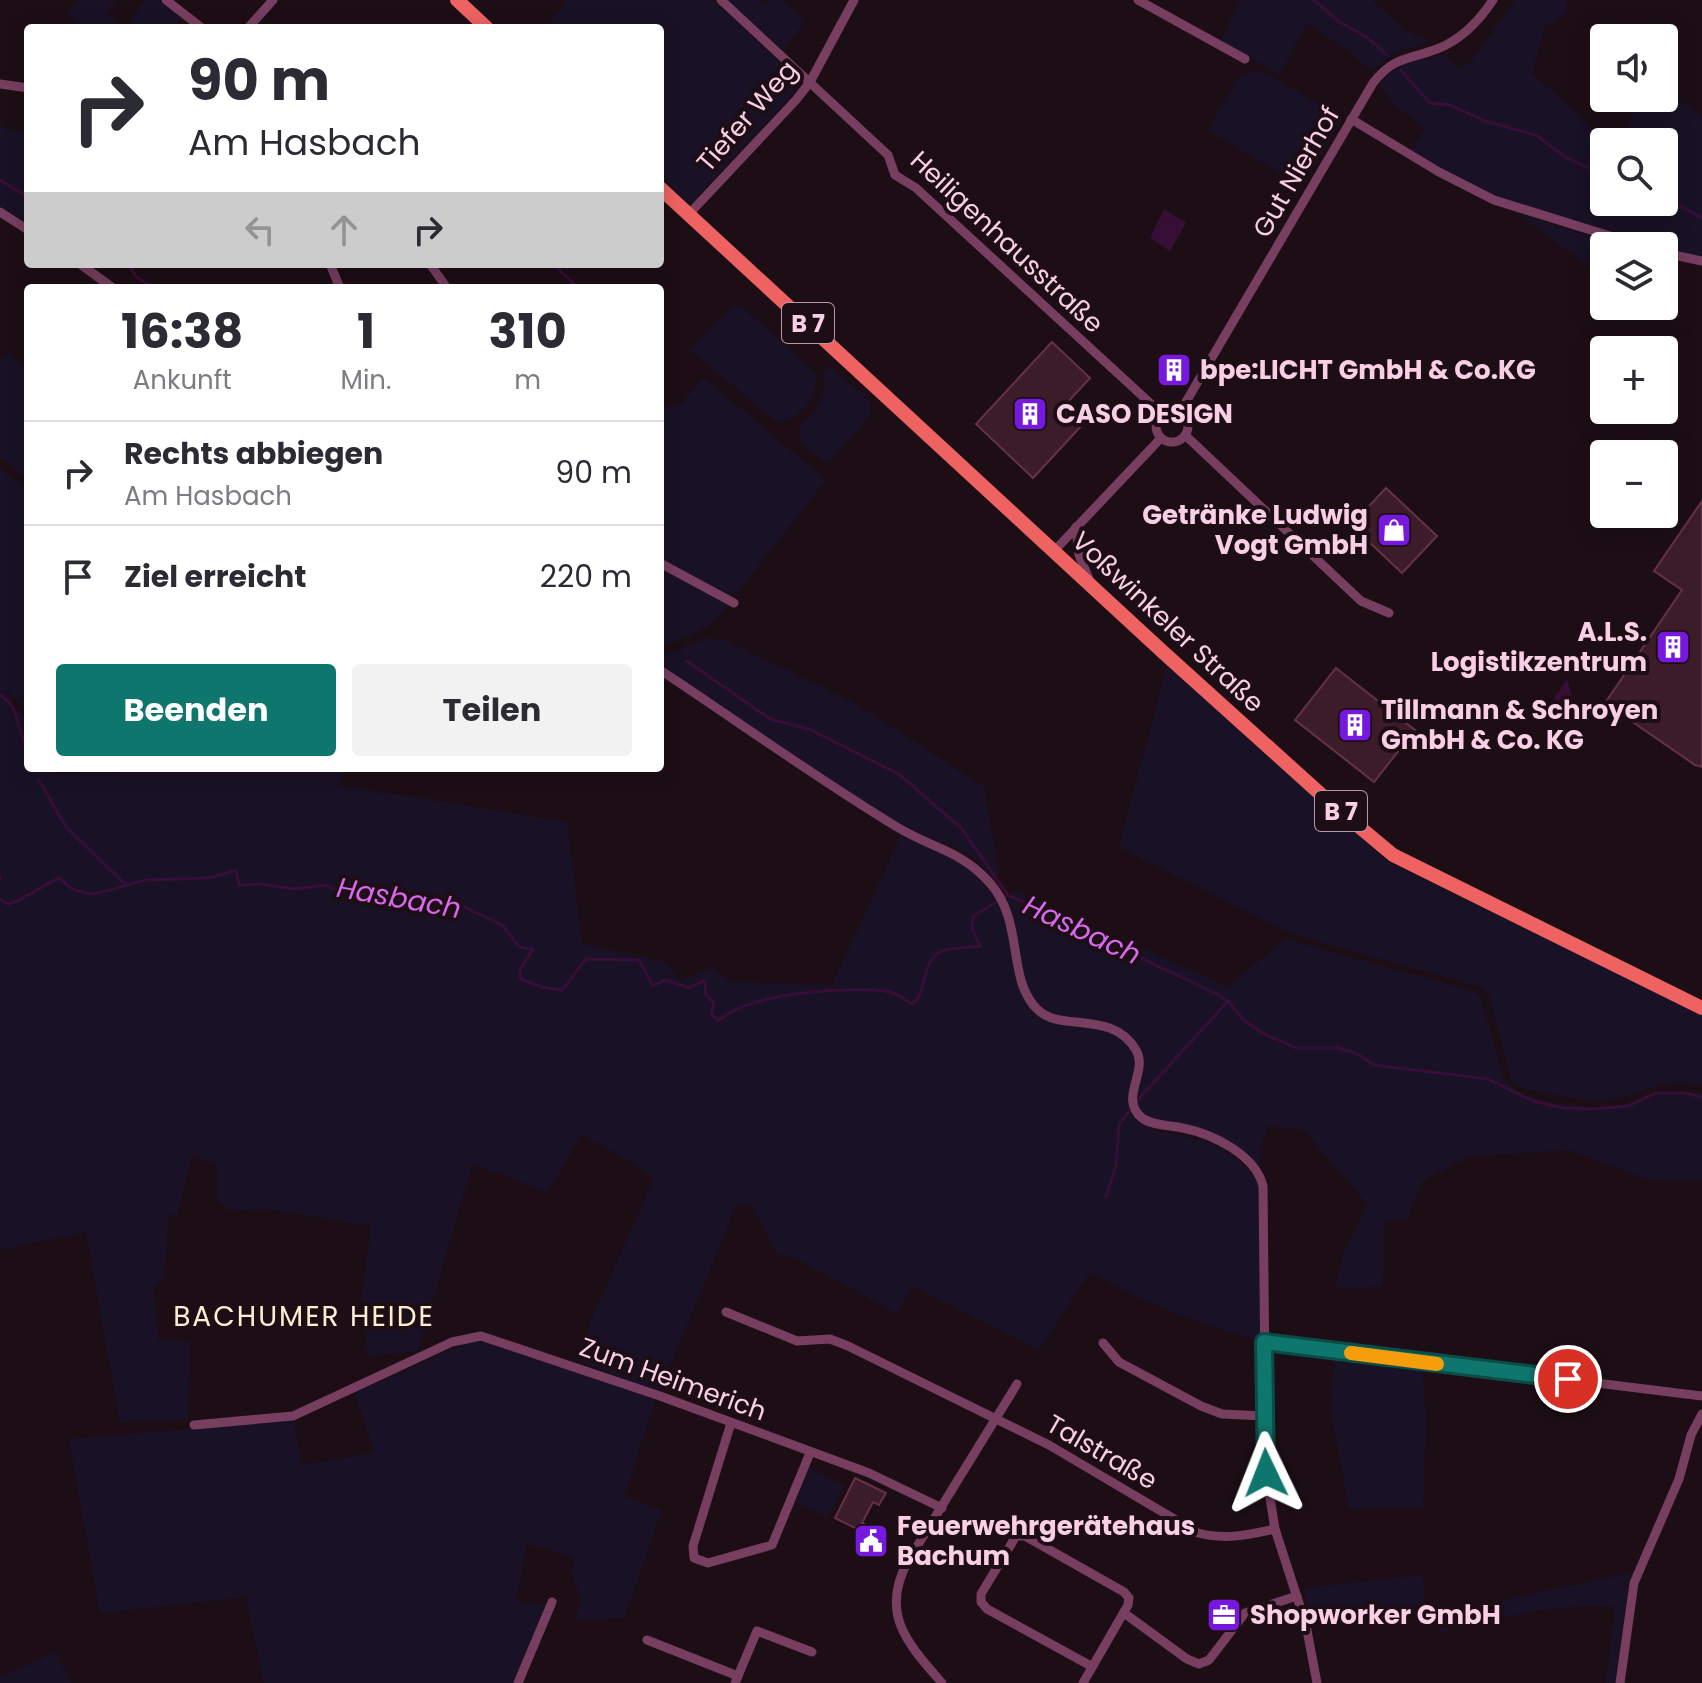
<!DOCTYPE html>
<html lang="de">
<meta charset="utf-8">
<style>
:root{--surface:#fff;--page:#f2f2f3;--text:#2b2b33;--muted:#7c7c81;--line:#e1e1e2;--accent:#0f766e}
body{margin:0;font-family:Poppins,sans-serif;background:var(--page);color:var(--text);height:100vh;display:flex;flex-direction:column;font-size:30px;white-space:nowrap}
*{box-sizing:border-box;margin:0}
p{font-size:26px;color:var(--muted)}
.icon{flex:none;width:44px;height:44px;fill:none;stroke:currentColor;stroke-width:2;stroke-linecap:round;stroke-linejoin:round}
.map{position:relative;flex:1;overflow:hidden}
.panel{position:absolute;left:24px;top:284px;width:640px;height:488px;display:flex;flex-direction:column;background:var(--surface);border-radius:8px;box-shadow:0 4px 20px #0003}
.panel>*{flex:none}
.hud{position:absolute;left:24px;top:24px;width:640px;height:244px;border-radius:8px;box-shadow:0 4px 20px #0003;background:#fff;color:var(--text);overflow:hidden}
.controls{position:absolute;left:1590px;top:24px;display:grid;gap:16px}
.controls a{display:grid;place-items:center;width:88px;height:88px;border-radius:8px;background:var(--surface);box-shadow:0 4px 20px #0003;font-size:40px}
.pin{position:absolute;display:grid;place-items:center;width:68px;height:68px;color:#fff;margin:-34px;border:4px solid #fff;border-radius:50%;box-shadow:0 2px 8px #0007}
.me{position:absolute;width:88px;margin:-44px;rotate:358deg;stroke-linejoin:round;filter:drop-shadow(0 0 6px #0008)}
.turn{display:flex;align-items:center;gap:28px;height:168px;padding:0 32px;font-size:36px}
.turn .icon{width:104px;height:104px;stroke-width:2.5}
.turn b{display:block;font-size:56px;line-height:68px}
.lanes{display:flex;align-items:center;height:76px;padding:0 32px;background:#0003;justify-content:center;gap:40px;direction:ltr}
.lanes .off{opacity:.35}
.eta{display:flex;justify-content:space-evenly;align-items:center;height:136px;text-align:center}
.eta b{font-size:48px;font-weight:700;line-height:56px}
.action{display:flex;gap:16px;margin-top:auto;padding:16px 32px}
.action a{flex:1;height:92px;border-radius:8px;background:var(--accent);color:#fff;font-size:32px;font-weight:700;line-height:92px;text-align:center}
.action a+a{background:var(--page);color:var(--text)}
ul{padding:0;list-style:none}
li{display:flex;align-items:center;gap:24px;height:104px;padding:0 32px;border-top:2px solid var(--line)}
li div{flex:1}
li b{display:block;font-size:30px}
li em{font-style:normal}
.map>svg:first-child{display:block}
</style>
<div class="map">
<svg width="1702" height="1683" viewBox="0 0 1702 1683">
<rect width="100%" height="100%" fill="#1d0e15"/>
<g fill="#191226">
<polygon points="79,0 116,1 106,14 124,28 85,28 67,15"/>
<polygon points="145,0 158,0 181,18 172,28 125,28"/>
<polygon points="563,0 713,0 794,76 799,84 797,89 689,205 660,178 660,28 544,28 566,4"/>
<polygon points="726,0 759,0 764,4 768,0 782,0 805,21 782,51"/>
<polygon points="1241,0 1372,0 1403,29 1430,42 1394,53 1371,71 1349,51 1307,23 1279,74 1220,41"/>
<path d="M1515,0h52l-1,13 -22,14 -12,46 69,63 16,6h-13v60h60v-60h-35l3,-31 -7,-13h39v-8l38,25v142l-58,-13 -156,-50 -78,-43 15,-22 -32,-26 -14,-19c23,-28 37,-19 65,-30l12,13 15,-5z"/>
<polygon points="1256,71 1270,75 1341,118 1341,122 1309,176 1290,170 1285,176 1208,130 1239,77"/>
<polygon points="0,126 21,132 28,126 28,223 0,206"/>
<polygon points="1515,212 1620,246 1604,246 1604,277"/>
<path d="M732,306h9l76,68c-1,25 -15,45 -41,47l-86,-71z"/>
<polygon points="8,353 28,370 28,480 0,458 0,362"/>
<path d="M829,367c9,8 40,28 42,39 2,12 -33,45 -42,55h-4c-14,-10 -28,-16 -26,-34 16,-15 31,-30 24,-53z"/>
<polygon points="704,378 826,480 736,594 729,595 660,558 660,407 681,404"/>
<path d="M0,468l28,22v224l-20,-24 6,18 14,9v51h26l3,5 65,-1 22,-4h203l-9,17 229,37 15,122 80,17 19,20 32,-14 18,15 101,3 69,-149c44,17 75,27 101,69l12,-15 214,97 57,-48 189,52 7,7 23,81 13,12 31,11 44,6 30,-3 34,-14 46,2v86l-53,1 -80,-30 -98,6 -49,25 -16,41 -21,-2 -2,67 -48,1 10,-39 23,-44 -64,-75 -36,-4 -7,20 -1,23c-28,-32 -63,-44 -104,-48l-3,10c46,6 80,13 107,55l2,156c-60,-18 -118,-38 -172,-70l-51,78 -126,-64 -17,27 -101,-55 -18,-4 -26,-50 -15,2 -77,187 -85,-34 80,-181 -26,-18 -46,-25 -35,58 -45,-19 -30,-9 -54,186 -50,5 -7,-53 10,-77 -104,-17 -37,2 -13,-13v-33l-25,-11 -14,61 -9,-1 -5,62 -10,13 4,52h32l-2,79 -68,2 -34,-190 -86,18z"/>
<path d="M660,566l62,34 5,6c-19,25 -39,31 -67,41z"/>
<path d="M709,638l16,2 128,62 131,85 15,86 -4,8c-33,-43 -53,-32 -92,-56 -82,-49 -161,-105 -241,-158l2,-12z"/>
<path d="M1167,665l223,198 312,150v72c-42,-8 -48,6 -85,13 -33,6 -66,-4 -98,-11l-8,-8 -22,-83 -8,-9 -172,-48 -34,-13 -156,-79z"/>
<polygon points="470,1341 494,1343 656,1399 624,1496 662,1510 624,1618 575,1620 581,1599 572,1576 574,1556 527,1544 516,1601 546,1606 515,1683 264,1683 246,1597 100,1613 69,1439 294,1421 302,1465 375,1453 355,1393"/>
<polygon points="1334,1354 1422,1366 1426,1418 1423,1508 1349,1508 1331,1411"/>
<polygon points="809,1468 844,1485 828,1517 796,1503"/>
<path d="M1630,1573l-15,110h-9l9,-76c-59,-5 -118,12 -175,25l-14,-15z"/>
<polygon points="1423,1575 1424,1604 1312,1621 1303,1588"/>
<polygon points="55,1652 71,1683 0,1683 0,1678"/>
</g>
<g fill="#370e36">
<polygon points="1164,209 1186,223 1170,251 1150,238"/>
<polygon points="1567,679 1575,707 1572,712 1538,722"/>
</g>
<g fill="none" stroke-linecap="round" stroke-linejoin="round">
<g stroke="#370e36" stroke-width="3">
<polyline points="1314,0 1338,21 1368,38 1387,55"/>
<polyline points="1401,70 1430,103 1450,105 1485,121 1536,135 1565,157 1604,175"/>
<polyline points="0,180 28,197"/>
<polyline points="1664,197 1702,218"/>
<polyline points="553,264 578,288"/>
<path d="M129,265c7,16 17,19 33,23"/>
<polyline points="687,661 770,719 809,729 900,775 961,828 1008,895 1217,994 1228,1001 1244,1020 1262,1033 1296,1048 1339,1048 1358,1054 1374,1065 1488,1079 1533,1101 1563,1108 1593,1109 1628,1106 1656,1093 1684,1093 1702,1097"/>
<polyline points="0,694 13,707 28,754"/>
<polyline points="39,780 66,827 125,884"/>
<polyline points="0,876 0,879"/>
<path d="M0,899l8,5c19,-5 33,-19 52,-26 28,32 57,5 88,2 22,-2 43,0 64,-3 9,-1 15,-6 24,-6l3,14 21,-1 35,5 30,-4 19,7 118,14 40,19 17,22 14,2 -13,20v10l21,8 21,3 24,-31 53,1 14,26 12,-6 25,8 15,-8 1,15 8,8 -3,11 7,7c30,-28 132,-36 172,-29 7,1 15,8 22,12 17,-13 8,-43 30,-53 11,-5 26,-2 38,-5l-8,-17 1,-13 35,-21"/>
<polyline points="1137,1101 1228,1001"/>
<polyline points="1106,1197 1116,1166 1119,1125 1132,1107"/>
</g>
</g>
<g fill="#3c1c29" stroke="#663147" stroke-width="2">
<polygon points="1052,342 1090,378 1065,405 1084,423 1033,478 976,424"/>
<polygon points="1386,488 1437,536 1402,573 1351,525"/>
<polygon points="1702,501 1702,767 1695,765 1605,703 1682,590 1654,571"/>
<polygon points="1336,668 1415,730 1374,782 1295,720"/>
<polygon points="855,1478 886,1493 879,1505 873,1502 862,1523 868,1526 865,1533 835,1518"/>
</g>
<g fill="none" stroke-linecap="round" stroke-linejoin="round">
<g stroke="#773e5f" stroke-width="9">
<polyline points="166,0 202,28"/>
<polyline points="721,0 888,155 895,175 916,188 1162,414"/>
<polyline points="1138,0 1245,59"/>
<polyline points="248,28 273,0"/>
<polyline points="0,84 28,88"/>
<polyline points="1351,119 1439,172 1494,200 1642,246"/>
<polyline points="0,212 28,230"/>
<polyline points="689,214 796,100 810,82 854,0"/>
<polyline points="1664,253 1702,261"/>
<polyline points="80,264 113,288"/>
<polyline points="330,264 340,288"/>
<polyline points="430,264 447,288"/>
<circle cx="1172" cy="426" r="16"/>
<path d="M1180,412l193,-329c21,-27 35,-23 64,-34 24,-9 42,-28 56,-49"/>
<polyline points="1185,435 1361,601 1389,613"/>
<polyline points="1076,527 1079,555 1089,579"/>
<polyline points="1055,550 1161,438"/>
<polyline points="660,563 734,603"/>
<path d="M660,670c79,52 156,108 237,157 34,21 64,23 93,56 35,40 16,97 48,127 23,22 75,0 98,40 13,22 -18,48 6,68 11,8 28,7 41,10 29,6 72,26 80,58l3,287 9,56 31,96 11,58"/>
<path d="M726,1312l71,29 33,-2 18,7 201,99 149,88c27,7 51,2 77,-4"/>
<polyline points="1264,1342 1702,1396"/>
<polyline points="1103,1343 1119,1362 1201,1406 1222,1414 1264,1416"/>
<polyline points="731,1423 693,1546 694,1558 708,1563 772,1545 810,1453"/>
<polyline points="194,1425 293,1416 452,1342 481,1336 660,1396 869,1473 942,1508"/>
<polyline points="1124,1613 1187,1659 1199,1664 1209,1660 1245,1613 1297,1596"/>
<polyline points="647,1640 738,1676"/>
<polyline points="518,1683 552,1602"/>
<polyline points="735,1683 757,1631 812,1652"/>
<path d="M942,1683c-34,-39 -63,-69 -34,-122l109,-177"/>
<polyline points="1083,1683 1128,1605 1129,1598 1124,1592 1025,1536 1016,1536 981,1594 981,1602 987,1609 1091,1666"/>
<polyline points="1620,1683 1634,1583 1679,1479 1691,1435 1702,1414"/>
</g>
<g stroke="#ee6362" stroke-width="14">
<polyline points="457,0 487,28"/>
<polyline points="660,188 1164,653 1326,799 1393,855 1702,1008"/>
</g>
</g>
<g fill="none" stroke-linecap="round" stroke-linejoin="round">
<g stroke="#0a4d48" stroke-width="20">
<polyline id="route" points="1266,1473 1264,1342 1568,1379"/>
</g>
<use href="#route" stroke="#0f766e" stroke-width="14"/>
<polyline stroke="#f59e0b" stroke-width="14" points="1351,1353 1437,1364"/>
</g>
<defs>
<g id="building-square" transform="scale(1.8)"><rect x="-9" y="-9" width="18" height="18" rx="4" fill="#7718de" stroke="#1d0e15"/><path d="M-4-6H4V6H1V3H-1V6H-4ZM-2.5-4.3h1.7v1.8h-1.7ZM.8-4.3h1.7v1.8H.8ZM-2.5-1h1.7V.8h-1.7ZM.8-1h1.7V.8H.8Z" fill="#fff"/></g>
<g id="shop-square" transform="scale(1.8)"><rect x="-9" y="-9" width="18" height="18" rx="4" fill="#7718de" stroke="#1d0e15"/><path d="M-5-2.5h2.3a2.7 3.5 0 0 1 5.4 0H5L5.5 6h-11ZM-1.5-2.5h3a1.5 2.3 0 0 0-3 0Z" fill="#fff"/></g>
<g id="civic-square" transform="scale(1.8)"><rect x="-9" y="-9" width="18" height="18" rx="4" fill="#7718de" stroke="#1d0e15"/><path d="M-.6-6.5H3V-4.5H.6V-3L4-1V1h2V6H-6V1h2V-1L-.6-3ZM-1.2 2.5V6h2.4V2.5Z" fill="#fff"/></g>
<g id="office-square" transform="scale(1.8)"><rect x="-9" y="-9" width="18" height="18" rx="4" fill="#7718de" stroke="#1d0e15"/><path d="M-6-3h4V-5.5h4V-3h4V5H-6ZM-1-4.5V-3h2v-1.5ZM-6 0V1H6V0Z" fill="#fff"/></g>
</defs>
<g fill-rule="evenodd">
<use href="#building-square" x="1174" y="370"/>
<use href="#building-square" x="1030" y="414"/>
<use href="#shop-square" x="1394" y="530"/>
<use href="#building-square" x="1673" y="647"/>
<use href="#building-square" x="1355" y="725"/>
<use href="#civic-square" x="871" y="1541"/>
<use href="#office-square" x="1224" y="1615"/>
</g>
<g text-anchor="middle" dominant-baseline="central" stroke-width="8" stroke-linejoin="round" paint-order="stroke">
<g fill="#1d0e15" stroke="#b895a7" stroke-width="2">
<rect x="782" y="303" width="52" height="40" rx="6"/>
<rect x="1315" y="791" width="52" height="40" rx="6"/>
</g>
<g font-size="24" font-weight="bold" fill="#facfe5">
<text x="808" y="323">B 7</text>
<text x="1341" y="811">B 7</text>
</g>
<g font-size="26" fill="#facfe5" stroke="#1d0e15">
<text transform="translate(747 116) rotate(-49)">Tiefer Weg</text>
<text transform="translate(1296 172) rotate(-60)">Gut Nierhof</text>
<text transform="translate(1007 242) rotate(43)">Heiligenhausstraße</text>
<text transform="translate(1168 622) rotate(43)">Voßwinkeler Straße</text>
<text transform="translate(673 1379) rotate(20)">Zum Heimerich</text>
<text transform="translate(1102 1452) rotate(30)">Talstraße</text>
</g>
<g font-size="26" font-weight="bold" fill="#facfe5" stroke="#1d0e15" text-anchor="start">
<text x="1200" y="370">bpe:LICHT GmbH &amp; Co.KG</text>
<text x="1056" y="414">CASO DESIGN</text>
<text x="1368" y="515" text-anchor="end">Getränke Ludwig<tspan x="1368" dy="30">Vogt GmbH</tspan></text>
<text x="1647" y="632" text-anchor="end">A.L.S.<tspan x="1647" dy="30">Logistikzentrum</tspan></text>
<text x="1381" y="710">Tillmann &amp; Schroyen<tspan x="1381" dy="30">GmbH &amp; Co. KG</tspan></text>
<text x="897" y="1526">Feuerwehrgerätehaus<tspan x="897" dy="30">Bachum</tspan></text>
<text x="1250" y="1615">Shopworker GmbH</text>
</g>
<g font-size="28" font-style="italic" fill="#da68ef" stroke="#1d0e15">
<text transform="translate(399 898) rotate(10)">Hasbach</text>
<text transform="translate(1082 930) rotate(25)">Hasbach</text>
</g>
<g font-size="28" letter-spacing="2" fill="#faf0d1" stroke="#1d0e15">
<text x="304" y="1316">BACHUMER HEIDE</text>
</g>
</g>
</svg>
<div class="controls">
<a><svg class="icon" aria-label="sound" viewBox="0 0 24 24"><path d="M4 9h4l5-4v14l-5-4H4zM17 9q2 3 0 6"/></svg></a>
<a><svg class="icon" aria-label="search" viewBox="0 0 24 24"><circle cx="10" cy="10" r="6"/><path d="M15 15l6 6"/></svg></a>
<a><svg class="icon" aria-label="layers" viewBox="0 0 24 24"><path d="M12 4l9 5-9 5-9-5zM3 14l9 5 9-5"/></svg></a>
<a>+</a>
<a>−</a>
</div>
<div class="pin" style="left:1568px;top:1379px;background:#d93025"><svg class="icon" aria-label="arrive" viewBox="0 0 24 24"><path d="M6 21V4h12l-3 4 3 4H6"/></svg></div>
<svg class="me" style="left:1266px;top:1473px" viewBox="-20 -20 40 40"><path d="M0-17L14 15 0 8-14 15z" fill="#0f766e" stroke="#fff" stroke-width="4"/></svg>
<div class="hud">
<div class="turn"><svg class="icon" aria-label="right" viewBox="0 0 24 24"><path d="M7 20v-9h11M14 6l5 5-5 5"/></svg><div><b>90 m</b>Am Hasbach</div></div>
<div class="lanes"><svg class="icon off" aria-label="left" viewBox="0 0 24 24"><path d="M17 20v-9H6M10 6l-5 5 5 5"/></svg><svg class="icon off" aria-label="ahead" viewBox="0 0 24 24"><path d="M12 20V5M6 11l6-6 6 6"/></svg><svg class="icon" aria-label="right" viewBox="0 0 24 24"><path d="M7 20v-9h11M14 6l5 5-5 5"/></svg></div>
</div>
<section class="panel">
<div class="eta">
<div><b>16:38</b><p>Ankunft</p></div>
<div><b>1</b><p>Min.</p></div>
<div><b>310</b><p>m</p></div>
</div>
<ul>
<li><svg class="icon" aria-label="right" viewBox="0 0 24 24"><path d="M7 20v-9h11M14 6l5 5-5 5"/></svg><div><b>Rechts abbiegen</b><p>Am Hasbach</p></div><em>90 m</em></li>
<li><svg class="icon" aria-label="arrive" viewBox="0 0 24 24"><path d="M6 21V4h12l-3 4 3 4H6"/></svg><div><b>Ziel erreicht</b></div><em>220 m</em></li>
</ul>
<div class="action"><a>Beenden</a><a>Teilen</a></div>
</section>
</div>
